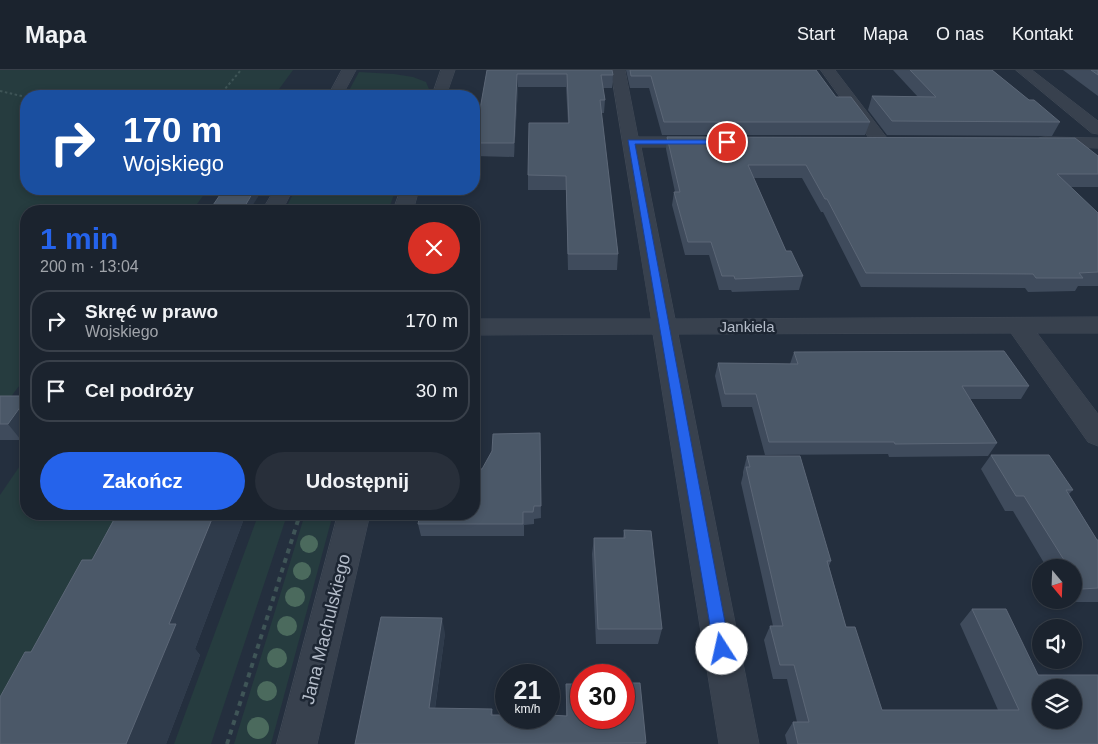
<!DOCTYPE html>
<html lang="pl">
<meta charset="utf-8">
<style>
:root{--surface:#1b232e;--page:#282f3a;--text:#f1f3f6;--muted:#a0a4aa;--line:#39404a;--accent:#2563eb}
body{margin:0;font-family:Helvetica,sans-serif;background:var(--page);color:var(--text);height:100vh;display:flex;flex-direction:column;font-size:19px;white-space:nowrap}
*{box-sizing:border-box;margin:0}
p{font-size:16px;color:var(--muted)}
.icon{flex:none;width:28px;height:28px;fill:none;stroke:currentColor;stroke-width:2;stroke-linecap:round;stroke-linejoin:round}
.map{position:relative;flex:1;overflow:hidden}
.panel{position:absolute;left:20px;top:135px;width:460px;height:315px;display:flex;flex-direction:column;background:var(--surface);border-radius:20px;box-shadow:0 2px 8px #0003,0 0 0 1px var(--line)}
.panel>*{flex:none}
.top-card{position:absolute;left:20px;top:20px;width:460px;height:105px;border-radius:20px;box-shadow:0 2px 8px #0003,0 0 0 1px var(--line);background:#1a4fa0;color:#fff;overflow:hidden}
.needle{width:32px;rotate:161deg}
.fabs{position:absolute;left:1032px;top:489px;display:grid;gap:10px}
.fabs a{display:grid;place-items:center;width:50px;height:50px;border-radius:50%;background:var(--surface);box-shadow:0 2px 8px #0003,0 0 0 1px var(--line);font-size:25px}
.speed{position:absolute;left:495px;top:594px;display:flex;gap:10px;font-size:25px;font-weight:700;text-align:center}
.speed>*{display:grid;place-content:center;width:65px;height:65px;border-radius:50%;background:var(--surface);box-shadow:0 2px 8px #0003,0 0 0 1px var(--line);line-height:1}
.speed small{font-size:12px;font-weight:400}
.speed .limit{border:8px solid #d22;background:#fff;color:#111}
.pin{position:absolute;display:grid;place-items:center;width:42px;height:42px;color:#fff;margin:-21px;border:2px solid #fff;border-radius:50%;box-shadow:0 1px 5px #0007}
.me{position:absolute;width:55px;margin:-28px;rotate:350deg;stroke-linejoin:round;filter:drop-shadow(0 0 4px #0008)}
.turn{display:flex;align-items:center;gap:18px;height:105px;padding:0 20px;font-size:22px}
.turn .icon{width:65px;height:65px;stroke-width:2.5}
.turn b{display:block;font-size:35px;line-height:42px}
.round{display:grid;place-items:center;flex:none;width:52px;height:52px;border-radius:26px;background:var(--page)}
.summary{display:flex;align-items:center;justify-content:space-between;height:85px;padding:0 20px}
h1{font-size:30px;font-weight:700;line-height:38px;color:var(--accent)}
.action{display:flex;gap:10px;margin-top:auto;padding:10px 20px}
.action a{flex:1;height:58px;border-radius:30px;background:var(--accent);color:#fff;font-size:20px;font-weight:700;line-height:58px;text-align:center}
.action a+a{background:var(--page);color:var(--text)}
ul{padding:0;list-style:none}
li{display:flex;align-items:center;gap:15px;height:62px;margin:0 10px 8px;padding:0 10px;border:2px solid var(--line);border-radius:20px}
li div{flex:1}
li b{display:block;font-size:19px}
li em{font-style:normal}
header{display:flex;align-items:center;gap:30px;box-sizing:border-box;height:70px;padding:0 25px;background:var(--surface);border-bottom:1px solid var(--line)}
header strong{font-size:24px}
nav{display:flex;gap:28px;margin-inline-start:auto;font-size:18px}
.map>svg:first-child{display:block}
</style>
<header>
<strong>Mapa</strong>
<nav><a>Start</a><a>Mapa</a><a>O nas</a><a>Kontakt</a></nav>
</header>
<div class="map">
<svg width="1098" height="674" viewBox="0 0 1098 674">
<rect width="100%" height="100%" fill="#242f3e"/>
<g fill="#263c3f">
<polygon points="0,0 293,0 274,26 26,26 26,119 208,119 192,141 26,141 26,307 0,341"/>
<polygon points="359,2 394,4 413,7 426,12 431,24 430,26 346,26"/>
<polygon points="296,119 396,119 388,141 284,141"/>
<polygon points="26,387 26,444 158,444 0,674 0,425"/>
<polygon points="305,444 333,444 271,674 234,674"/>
<polygon points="256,451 285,451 211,674 174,674"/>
</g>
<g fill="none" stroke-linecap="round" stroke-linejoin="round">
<g stroke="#414a57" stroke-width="1">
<g id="street">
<polygon points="342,0 356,0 342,26 328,26"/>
<polygon points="441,0 455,0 446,26 432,26"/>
<polygon points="611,0 625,0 638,67 704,67 710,68 713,72 710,76 704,77 641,77 675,249 1098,247 1098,263 1037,263 1098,344 1098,376 1088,372 1011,263 678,264 759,674 719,674 653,264 474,265 474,249 651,249"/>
<polygon points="821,0 835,0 890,72 887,76 881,77 875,76"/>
<polygon points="1016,0 1032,0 1098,51 1098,64 1092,63"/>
<polygon points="1045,67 1098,68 1098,78 1039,76 1036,72 1039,68"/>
<polygon points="275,119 293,119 282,141 262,141"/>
<polygon points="401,119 419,119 413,141 393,141"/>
<polygon points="338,444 370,444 317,674 277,674"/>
</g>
</g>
<g stroke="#3f5557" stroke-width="2" stroke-dasharray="2.5 2.5" stroke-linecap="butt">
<polyline points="0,21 26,27"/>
<polyline points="101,26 142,23 165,26"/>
<polyline points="219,26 241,0"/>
</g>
<g stroke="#3f5557" stroke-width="4" stroke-dasharray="5 5" stroke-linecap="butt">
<polyline points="254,446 299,446"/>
<polyline points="227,674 300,444"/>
</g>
<use href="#street" fill="#38414e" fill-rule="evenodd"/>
</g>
<g fill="#4b6a5d">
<circle cx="309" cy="474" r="9"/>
<circle cx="302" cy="501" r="9"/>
<circle cx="295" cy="527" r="10"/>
<circle cx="287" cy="556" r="10"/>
<circle cx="277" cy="588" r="10"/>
<circle cx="267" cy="621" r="10"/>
<circle cx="258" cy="658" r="11"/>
</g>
<g fill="#3f4b5c">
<polygon points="487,0 613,5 612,18 603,18 605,30 604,43 601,43 618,184 617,200 568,200 566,120 528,120 528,105 568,53 566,17 518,17 514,87 475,86 474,73"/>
<polygon points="626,0 816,0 836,27 870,52 865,65 662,65 649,18 630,18"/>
<polygon points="893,0 992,0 1029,30 1060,52 1052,66 887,65 868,40 872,26 918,27"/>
<polygon points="1063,0 1098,0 1098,26"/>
<polygon points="667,67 1098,86 1098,117 1070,117 1098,143 1098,216 1078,216 1075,221 1028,222 1025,218 861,217 823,142 821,142 802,108 754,108 786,181 803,206 799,220 732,222 731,220 719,220 709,185 685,185 672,135 674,122 675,122 666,79"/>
<polygon points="794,282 1029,316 1021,329 969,329 997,373 988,386 889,387 888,384 765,385 752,337 722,337 715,306 718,293 790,294"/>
<polygon points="0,326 21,370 0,370"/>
<polygon points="540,363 541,448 534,449 534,454 524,455 524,466 421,466 418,454 474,444 482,399"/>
<polygon points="991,385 1073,420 1069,424 1097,470 1098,470 1098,532 1068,532 1066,530 1074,530 1074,498 1047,498 1013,441 1005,441 981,399"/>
<polygon points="747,386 831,491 829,496 846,557 882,640 998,640 960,554 972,539 1038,605 1098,674 787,674 785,665 793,652 797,652 787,609 773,609 764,570 770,556 773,556 741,413 743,405 743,402"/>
<polygon points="117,444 252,444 251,446 245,446 195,579 200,585 166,674 0,674 31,582 92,490"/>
<polygon points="624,460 662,559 658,574 596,574 592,484 594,468 623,468"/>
<polygon points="445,563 435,639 492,639 493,645 566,646 566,614 646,673 646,674 355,674"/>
</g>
<g fill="#2f3b4b">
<polygon points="517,4 518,17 514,87 514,73"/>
<polygon points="255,119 263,119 249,141 242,141"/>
<polygon points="26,329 26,363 21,370 8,354"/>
<polygon points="214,444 244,444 245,446 195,579 200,585 166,674 126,674 169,554"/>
<polygon points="442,548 445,563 433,652 429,638"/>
</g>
<g fill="#4b5868" stroke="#5c6777" fill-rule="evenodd">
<polygon points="487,0 612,0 613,5 601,5 605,30 600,30 618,184 568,184 566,106 528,105 529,53 569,53 567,4 517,4 514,73 474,73"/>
<polygon points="630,0 816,0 836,27 851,27 870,52 664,52 651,6 631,6"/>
<polygon points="910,0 992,0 1029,30 1034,30 1060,52 892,51 872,26 936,27"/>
<polygon points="1091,0 1098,0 1098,5"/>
<polygon points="667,67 1075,68 1098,86 1098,104 1057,104 1098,143 1098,202 1079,203 1083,208 1036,208 1033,204 866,203 827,129 825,129 806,95 748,95 786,181 791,181 803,206 735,209 734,206 722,206 711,172 688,172 674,122 680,122"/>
<polygon points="224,119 255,119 242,141 209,141"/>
<polygon points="1004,281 1029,316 962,316 997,373 895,374 894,372 769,372 756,324 725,324 718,293 798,294 794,282"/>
<polygon points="0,326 26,326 26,329 8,354 0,354"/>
<polygon points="540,363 541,436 534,436 533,442 523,442 523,454 418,454 420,444 474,444 474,399 482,399 492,381 493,364"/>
<polygon points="991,385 1049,385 1073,420 1066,420 1097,470 1098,470 1098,518 1082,519 1074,506 1074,498 1069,498 1024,426 1016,426"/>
<path d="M747,386h53l31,105h-4l19,66h9l27,83h137l-47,-101h34l32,66h60v69h-300l-5,-22h16l-15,-57h-14l-10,-39h13l-37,-159h4zM1041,618h33v32h-33z"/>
<polygon points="117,444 214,444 169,554 176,554 126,674 0,674 0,627 25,582 31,582 82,490 92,490"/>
<polygon points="624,460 651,461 662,559 598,559 594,468 625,468"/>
<polygon points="381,547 442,548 429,638 492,639 491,645 506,645 506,648 549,648 549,645 567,646 566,614 581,614 581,648 624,648 624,613 640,613 646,673 355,674"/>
</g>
<polygon fill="#2563eb" stroke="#184099" points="628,70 727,70 731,72 727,74 635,74 730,579 728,584 722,586 717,584 714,579"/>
<g text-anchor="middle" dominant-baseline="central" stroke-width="5" stroke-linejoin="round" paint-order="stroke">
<g font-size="15" fill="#b4bcc9" stroke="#1d2633">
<text x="747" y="256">Jankiela</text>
</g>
<g font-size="18" fill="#b4bcc9" stroke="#1d2633">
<text transform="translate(326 559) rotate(-76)">Jana Machulskiego</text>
</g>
</g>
</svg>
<div class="fabs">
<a><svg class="needle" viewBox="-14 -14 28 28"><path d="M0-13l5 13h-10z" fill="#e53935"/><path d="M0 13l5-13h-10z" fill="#a0a4aa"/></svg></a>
<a><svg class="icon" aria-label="sound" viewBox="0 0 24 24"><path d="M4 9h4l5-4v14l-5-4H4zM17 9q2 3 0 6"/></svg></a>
<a><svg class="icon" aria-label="layers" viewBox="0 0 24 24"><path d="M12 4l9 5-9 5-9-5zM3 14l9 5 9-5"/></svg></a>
</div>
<div class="speed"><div>21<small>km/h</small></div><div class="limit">30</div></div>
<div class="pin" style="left:727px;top:72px;background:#d93025"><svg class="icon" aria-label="arrive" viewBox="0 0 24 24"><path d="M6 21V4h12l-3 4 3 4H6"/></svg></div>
<svg class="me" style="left:722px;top:579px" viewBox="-20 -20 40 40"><circle r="19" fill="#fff"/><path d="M0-13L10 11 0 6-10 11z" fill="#2563eb"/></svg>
<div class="top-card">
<div class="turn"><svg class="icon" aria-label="right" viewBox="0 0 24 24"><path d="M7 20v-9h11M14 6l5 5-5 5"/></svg><div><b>170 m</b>Wojskiego</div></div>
</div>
<section class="panel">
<div class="summary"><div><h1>1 min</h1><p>200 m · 13:04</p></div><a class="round" style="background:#d93025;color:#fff"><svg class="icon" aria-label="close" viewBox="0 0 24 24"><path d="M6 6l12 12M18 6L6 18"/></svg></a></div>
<ul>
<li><svg class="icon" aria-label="right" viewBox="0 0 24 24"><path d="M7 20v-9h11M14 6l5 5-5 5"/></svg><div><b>Skręć w prawo</b><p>Wojskiego</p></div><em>170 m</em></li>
<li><svg class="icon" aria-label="arrive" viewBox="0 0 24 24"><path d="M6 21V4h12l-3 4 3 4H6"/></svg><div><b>Cel podróży</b></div><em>30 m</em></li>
</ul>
<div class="action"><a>Zakończ</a><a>Udostępnij</a></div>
</section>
</div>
